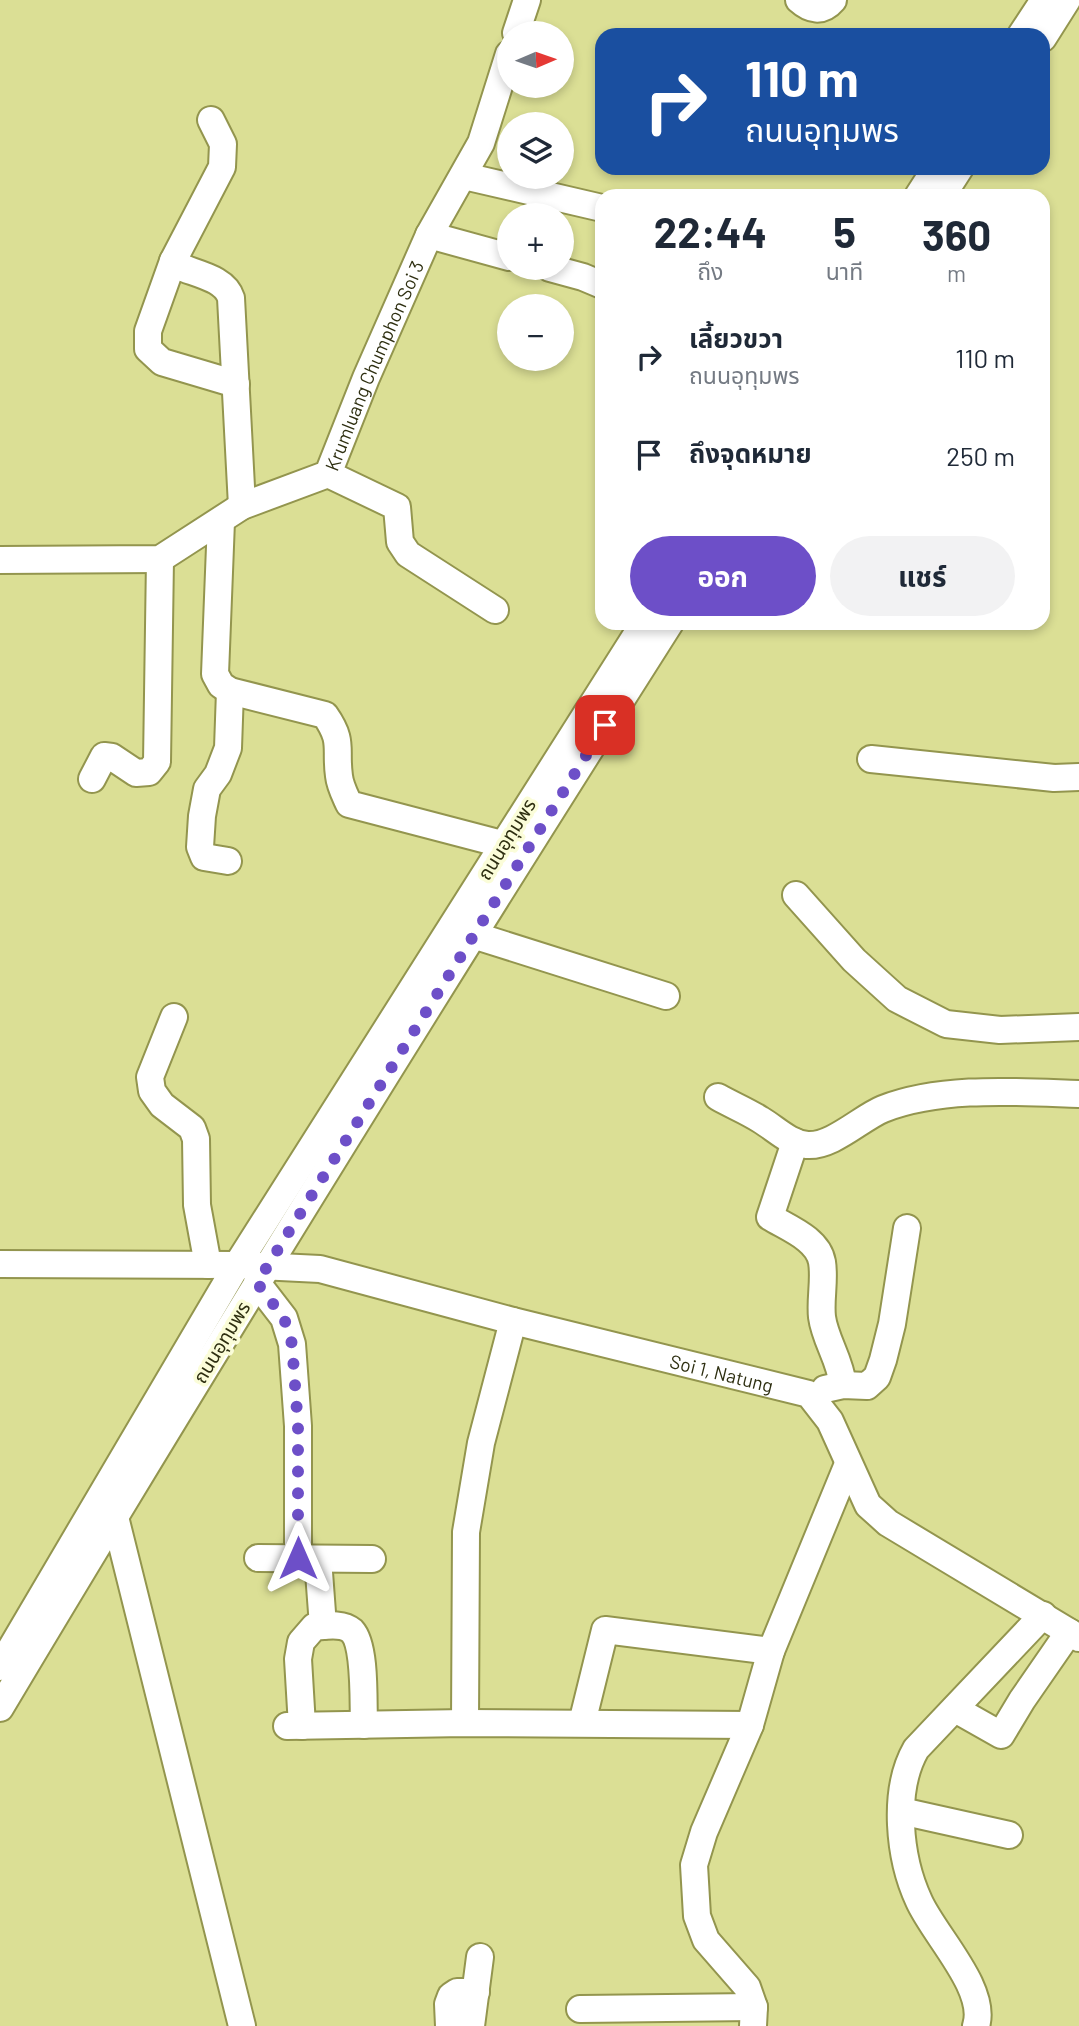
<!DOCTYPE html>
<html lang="th">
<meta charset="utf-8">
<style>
:root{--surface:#fff;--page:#f2f2f3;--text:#1f2937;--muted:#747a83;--accent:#6d4fc8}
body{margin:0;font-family:Barlow,"Noto Sans Thai",sans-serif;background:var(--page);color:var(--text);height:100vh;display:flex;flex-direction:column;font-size:26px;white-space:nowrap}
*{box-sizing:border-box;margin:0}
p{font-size:23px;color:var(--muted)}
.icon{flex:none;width:38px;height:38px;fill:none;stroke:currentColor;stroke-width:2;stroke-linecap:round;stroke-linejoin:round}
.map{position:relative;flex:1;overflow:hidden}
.drawer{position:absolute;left:595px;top:189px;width:455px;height:441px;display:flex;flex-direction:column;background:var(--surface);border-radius:21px;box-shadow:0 4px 10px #0003}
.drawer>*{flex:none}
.hud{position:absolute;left:595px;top:28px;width:455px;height:147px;border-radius:21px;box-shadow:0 4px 10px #0003;background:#1a4fa0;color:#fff;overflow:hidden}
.needle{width:46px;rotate:88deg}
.controls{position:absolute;left:497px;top:21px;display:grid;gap:14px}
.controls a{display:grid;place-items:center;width:77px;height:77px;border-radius:50%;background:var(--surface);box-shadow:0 4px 10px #0003;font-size:35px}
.pin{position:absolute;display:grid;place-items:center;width:60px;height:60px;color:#fff;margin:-30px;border-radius:14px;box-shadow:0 4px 10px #0006}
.me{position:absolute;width:77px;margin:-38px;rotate:0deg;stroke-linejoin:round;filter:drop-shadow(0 0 5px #0008)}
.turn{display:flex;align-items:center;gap:24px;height:147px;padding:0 35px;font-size:32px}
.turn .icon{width:91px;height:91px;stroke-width:2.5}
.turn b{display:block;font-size:49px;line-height:60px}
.eta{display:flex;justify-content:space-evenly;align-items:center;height:119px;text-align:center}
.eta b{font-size:42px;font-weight:700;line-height:49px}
.primary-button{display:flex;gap:14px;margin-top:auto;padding:14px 35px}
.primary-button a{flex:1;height:80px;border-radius:42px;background:var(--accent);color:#fff;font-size:28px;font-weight:700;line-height:80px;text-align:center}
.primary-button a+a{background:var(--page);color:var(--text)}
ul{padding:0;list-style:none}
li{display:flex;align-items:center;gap:21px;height:98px;padding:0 35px}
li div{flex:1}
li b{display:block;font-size:26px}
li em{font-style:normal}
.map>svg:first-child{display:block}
</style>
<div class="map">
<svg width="1079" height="2026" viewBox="0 0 1079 2026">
<rect width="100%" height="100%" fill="#dbdf95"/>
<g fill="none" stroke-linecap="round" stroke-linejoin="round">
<g stroke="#93954e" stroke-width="30">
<g id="minor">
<path d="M799,0c11,10 23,13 34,0"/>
<polyline points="516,33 527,0"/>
<polyline points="1021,35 1044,0"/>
<polyline points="1043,38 1067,0"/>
<path d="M211,120l12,24 -1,23 -49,94 5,5c18,8 47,12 53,32l11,208"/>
<polyline points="464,176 602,208"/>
<polyline points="918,196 936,168"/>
<polyline points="942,196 960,168"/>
<polyline points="429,235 509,257"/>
<polyline points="173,261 148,331 148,349 162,362 236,384"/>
<polyline points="550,268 583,277 602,285"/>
<polyline points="328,474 397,507 400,542 408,554 495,610"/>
<path d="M221,521l-6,153 6,11 9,6 95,24c19,27 10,33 14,61 1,10 6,19 10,28l153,40"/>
<path id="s1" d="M0,560l160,-1 82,-53 86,-32 38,-96 63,-143 52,-92 28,-89"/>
<polyline points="871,759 1054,778 1079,777"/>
<polyline points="92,779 104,756 112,757 136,773 149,772 157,762 160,559"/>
<polyline points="228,861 204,857 200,847 202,816 207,789 218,774 228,748 230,691"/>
<polyline points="796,895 854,960 897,999 946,1024 1000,1030 1079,1027"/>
<polyline points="473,935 666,996"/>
<polyline points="174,1017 150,1077 152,1091 162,1105 192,1128 196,1139 197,1205 208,1265"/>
<path d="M718,1097c14,8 29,14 43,23 15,9 28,23 46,25 25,2 54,-27 76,-36 59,-23 135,-17 196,-15"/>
<path d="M795,1142l-25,75c18,11 48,22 52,45 3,18 -2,37 0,55 3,23 18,42 21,68"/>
<path id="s2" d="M0,1264l237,1 83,4 193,52 296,73 21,27 38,84 20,18 191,115"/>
<polyline points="257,1283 284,1318 292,1344 298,1426 298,1558"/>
<polyline points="825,1389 843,1385 867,1386 877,1377 883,1360 892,1324 907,1228"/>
<polyline points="115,1517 242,2026"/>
<polyline points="258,1558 372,1559"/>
<polyline points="318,1559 323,1626"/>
<polyline points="0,1667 237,1265 644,623"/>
<path d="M0,1708c218,-365 442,-726 670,-1085"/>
<polyline points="955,1709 1001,1735 1022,1700 1069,1632"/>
<polyline points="465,1723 466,1532 481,1443 513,1321"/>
<polyline points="582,1723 605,1630 771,1651"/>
<polyline points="287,1726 465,1723 750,1725"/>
<path d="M302,1726l-4,-67 3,-17 13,-15c11,-1 28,-5 38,4 14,15 11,72 12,94"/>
<polyline points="901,1811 1009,1835"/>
<polyline points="580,2009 754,2007"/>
<polyline points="449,2026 448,2004 451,1996 457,1992 476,1992"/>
<polyline points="471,2026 480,1957"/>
<polyline points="753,2026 754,2007 747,1987 706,1940 697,1916 694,1865 704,1832 750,1725 771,1651 848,1464"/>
<path d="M976,2026c12,-37 -42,-91 -57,-125 -20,-43 -27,-110 -3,-152l127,-134"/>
</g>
</g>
<use href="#minor" stroke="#fff" stroke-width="26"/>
</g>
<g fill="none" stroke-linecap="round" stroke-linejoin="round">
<polyline stroke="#6d4fc8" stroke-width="12" stroke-dasharray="0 21.6" points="298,1558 298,1426 292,1344 284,1318 257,1283 605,725"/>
</g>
<g text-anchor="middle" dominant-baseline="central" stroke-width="7" stroke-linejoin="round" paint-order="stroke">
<g font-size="19" fill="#2e2f11" stroke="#fbfdd9">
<text stroke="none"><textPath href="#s1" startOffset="467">Krumluang Chumphon Soi 3</textPath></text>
<text transform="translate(506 839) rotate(-58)">ถนนอุทุมพร</text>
<text transform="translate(221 1342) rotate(-59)">ถนนอุทุมพร</text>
<text stroke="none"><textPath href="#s2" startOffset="735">Soi 1, Natung</textPath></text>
</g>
</g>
</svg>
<div class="controls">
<a><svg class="needle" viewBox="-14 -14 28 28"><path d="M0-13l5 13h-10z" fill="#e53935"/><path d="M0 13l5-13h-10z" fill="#747a83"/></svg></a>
<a><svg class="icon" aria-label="layers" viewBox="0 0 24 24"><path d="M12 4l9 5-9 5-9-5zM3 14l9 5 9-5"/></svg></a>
<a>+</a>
<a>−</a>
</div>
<div class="pin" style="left:605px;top:725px;background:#d93025"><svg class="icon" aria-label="arrive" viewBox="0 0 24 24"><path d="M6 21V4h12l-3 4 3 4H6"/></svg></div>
<svg class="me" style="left:298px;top:1558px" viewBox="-20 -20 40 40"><path d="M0-17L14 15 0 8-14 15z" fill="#6d4fc8" stroke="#fff" stroke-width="4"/></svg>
<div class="hud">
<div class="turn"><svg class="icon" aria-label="right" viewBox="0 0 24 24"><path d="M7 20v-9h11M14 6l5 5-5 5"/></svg><div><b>110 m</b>ถนนอุทุมพร</div></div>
</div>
<section class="drawer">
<div class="eta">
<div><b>22:44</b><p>ถึง</p></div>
<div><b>5</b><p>นาที</p></div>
<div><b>360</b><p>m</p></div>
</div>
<ul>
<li><svg class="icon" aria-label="right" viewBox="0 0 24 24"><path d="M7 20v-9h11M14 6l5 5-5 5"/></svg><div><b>เลี้ยวขวา</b><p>ถนนอุทุมพร</p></div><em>110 m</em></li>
<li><svg class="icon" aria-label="arrive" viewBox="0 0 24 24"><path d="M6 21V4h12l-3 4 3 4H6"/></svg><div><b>ถึงจุดหมาย</b></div><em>250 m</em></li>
</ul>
<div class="primary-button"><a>ออก</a><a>แชร์</a></div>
</section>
</div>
